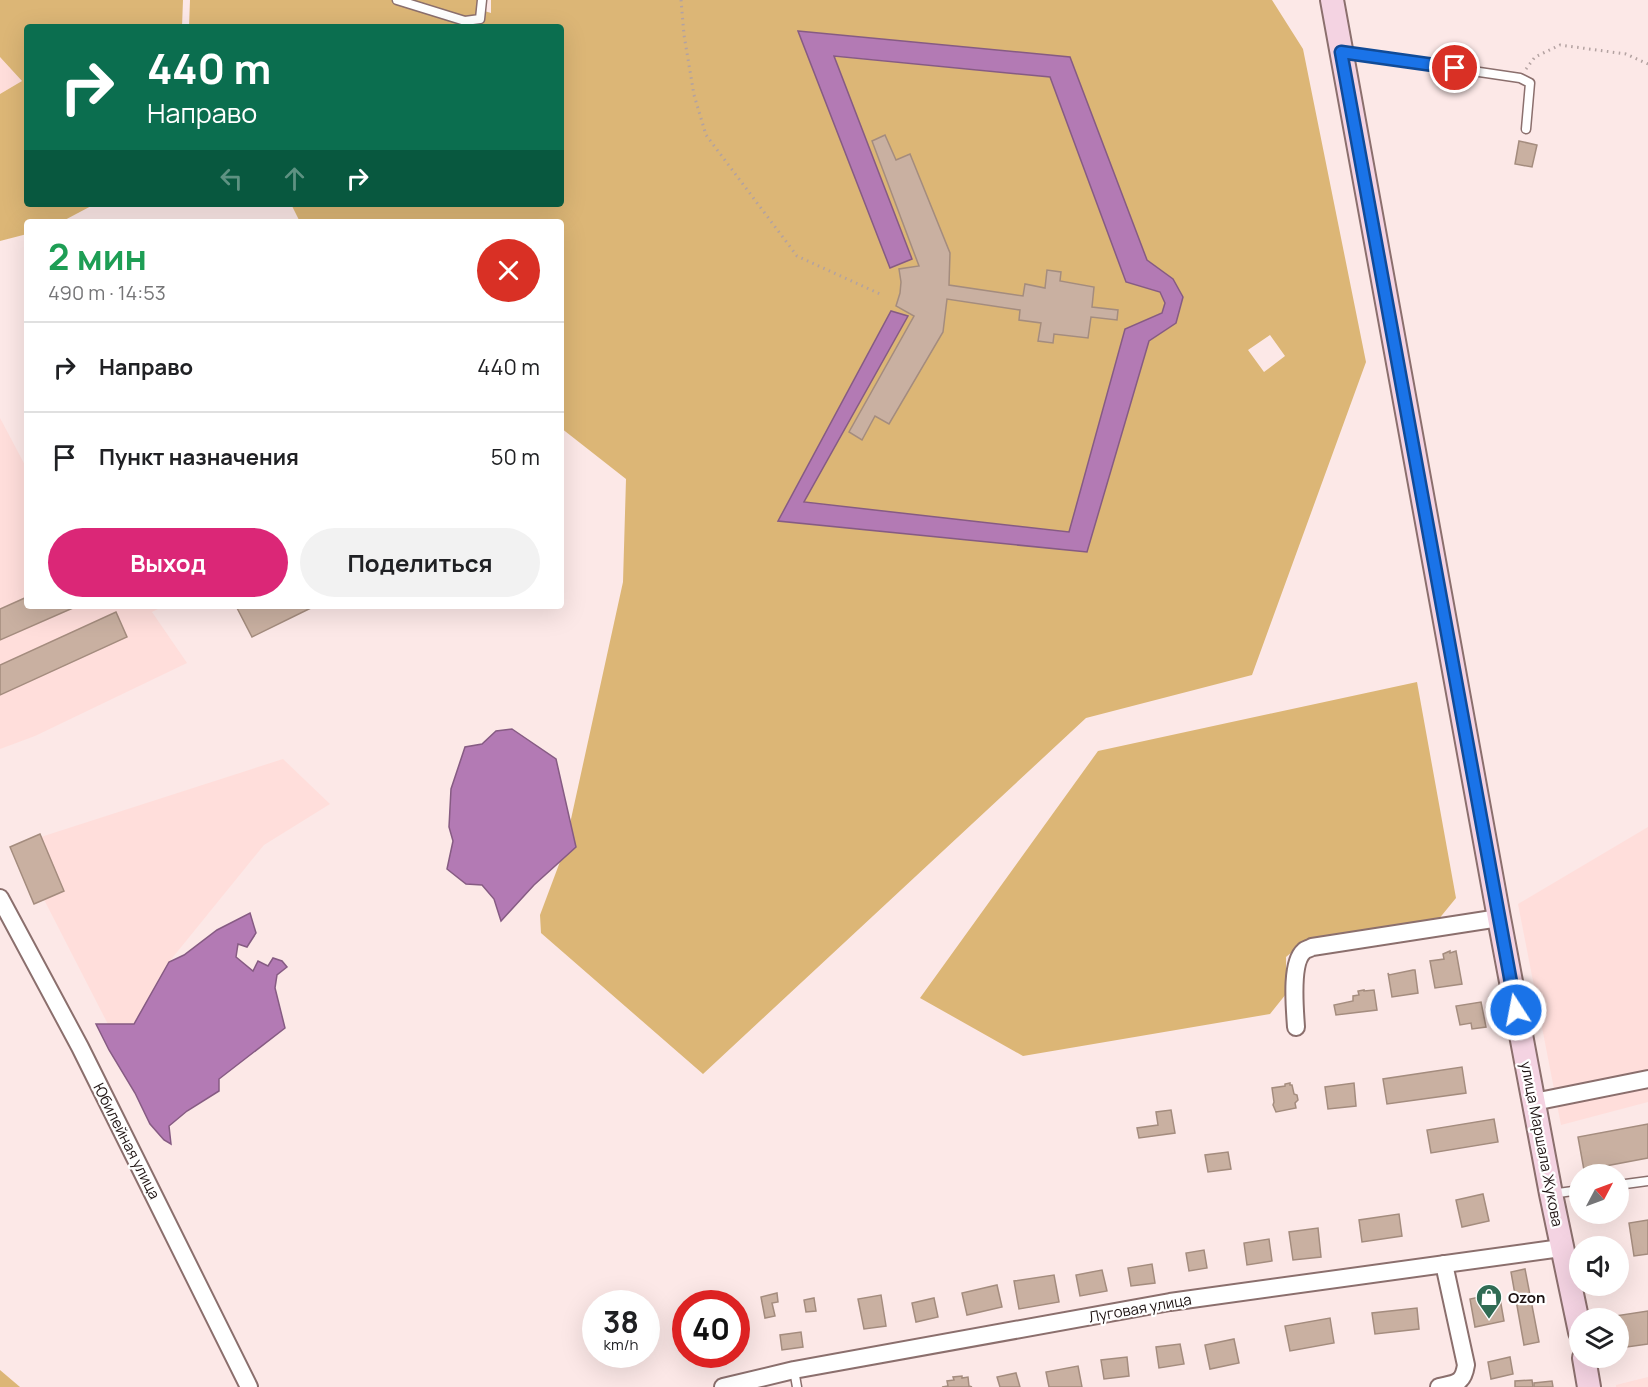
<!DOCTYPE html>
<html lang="ru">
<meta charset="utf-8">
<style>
:root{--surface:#fff;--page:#f2f2f2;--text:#202124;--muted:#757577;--line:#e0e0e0;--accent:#db2777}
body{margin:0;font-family:Manrope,sans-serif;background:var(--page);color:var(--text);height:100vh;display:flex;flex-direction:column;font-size:22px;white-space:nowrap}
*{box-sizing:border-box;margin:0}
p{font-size:20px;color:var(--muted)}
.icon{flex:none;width:33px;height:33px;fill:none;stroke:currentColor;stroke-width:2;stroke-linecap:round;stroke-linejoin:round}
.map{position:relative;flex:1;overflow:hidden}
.details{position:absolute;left:24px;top:219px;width:540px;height:390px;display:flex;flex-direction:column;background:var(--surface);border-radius:6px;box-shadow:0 6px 24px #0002}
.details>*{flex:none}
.top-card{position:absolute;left:24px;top:24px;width:540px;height:183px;border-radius:6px;box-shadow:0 6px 24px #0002;background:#0b6e4f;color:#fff;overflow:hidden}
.needle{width:39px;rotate:49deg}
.buttons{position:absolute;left:1569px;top:1164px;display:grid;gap:12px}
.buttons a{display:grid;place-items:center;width:60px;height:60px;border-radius:50%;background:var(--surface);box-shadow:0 6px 24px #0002;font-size:30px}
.speed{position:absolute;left:582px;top:1290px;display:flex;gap:12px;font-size:30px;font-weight:700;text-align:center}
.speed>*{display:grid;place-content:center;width:78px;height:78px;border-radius:50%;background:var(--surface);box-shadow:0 6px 24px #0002;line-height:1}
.speed small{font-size:15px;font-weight:400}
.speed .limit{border:9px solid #d22;background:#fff;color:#111}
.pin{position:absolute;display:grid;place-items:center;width:51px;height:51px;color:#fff;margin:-26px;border:3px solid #fff;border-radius:50%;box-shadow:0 2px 6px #0007}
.me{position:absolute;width:66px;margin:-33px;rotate:349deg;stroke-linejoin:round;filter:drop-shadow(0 0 4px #0008)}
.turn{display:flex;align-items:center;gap:21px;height:126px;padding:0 24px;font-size:27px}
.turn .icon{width:78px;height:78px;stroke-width:2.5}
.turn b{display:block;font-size:42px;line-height:51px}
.lanes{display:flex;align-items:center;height:57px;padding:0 24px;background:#0003;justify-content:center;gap:30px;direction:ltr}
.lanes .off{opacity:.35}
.round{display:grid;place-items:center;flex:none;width:63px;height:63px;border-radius:32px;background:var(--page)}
.head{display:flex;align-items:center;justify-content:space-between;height:102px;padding:0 24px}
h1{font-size:36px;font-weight:700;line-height:45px;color:#1e9e55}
.cta{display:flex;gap:12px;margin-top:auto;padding:12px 24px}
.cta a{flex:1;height:69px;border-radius:36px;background:var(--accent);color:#fff;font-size:24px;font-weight:700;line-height:69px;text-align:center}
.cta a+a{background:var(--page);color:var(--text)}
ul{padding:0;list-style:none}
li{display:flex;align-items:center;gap:18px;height:90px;padding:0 24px;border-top:2px solid var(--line)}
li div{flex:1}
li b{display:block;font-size:22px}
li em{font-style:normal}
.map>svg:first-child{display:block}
</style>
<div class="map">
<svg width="1648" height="1387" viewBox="0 0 1648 1387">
<rect width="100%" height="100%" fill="#fce8e7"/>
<g fill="#ffdedb">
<polygon points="0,57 22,81 0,94"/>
<polygon points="0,418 27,469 27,606 164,606 152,612 187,663 35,736 0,749"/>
<polygon points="283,759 330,804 264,845 169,962 133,1073 16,845"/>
<polygon points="1648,827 1648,1102 1561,1125 1518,904"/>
<polygon points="1648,1377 1648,1387 1616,1387 1616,1385"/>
</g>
<g fill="#dcb676" fill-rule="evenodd">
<polygon points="0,0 183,0 182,27 27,27 27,204 95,204 61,222 27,222 27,234 0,241 0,94 22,81 0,57"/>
<path d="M190,0h288v9l13,4v-13h781l31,49 63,313 -114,313 -166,43 -383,356 -162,-141 -1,-18 24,-64 59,-269 3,-103 -65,-51v-206h-261l-9,-18h270v-177h-372zM799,31l271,26 77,203 26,19 3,44 -27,18 -62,210 -309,-30 113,-210 17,5 -105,186 266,30 56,-203 37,-16 3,-10 -5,-11 -34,-10 -76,-205 -216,-21 78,203 -22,8zM1270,335l15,21 -21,16 -16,-22z"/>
<polygon points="1417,682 1456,898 1438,920 1305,941 1286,957 1286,994 1270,1014 1023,1056 920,998 1098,751"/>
<polygon points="0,1370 20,1387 0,1387"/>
</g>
<g fill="#b37ab4" stroke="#865b83" stroke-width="1.5">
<polygon points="798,31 1070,57 1147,260 1173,279 1183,297 1176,323 1149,341 1087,552 778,521 891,311 908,316 804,502 1069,532 1125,329 1162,313 1165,303 1160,292 1126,282 1050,77 834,56 912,259 890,268"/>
<polygon points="512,729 556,759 576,847 534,885 501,921 494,899 482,885 466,884 447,869 453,841 449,827 451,789 465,747 482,744 496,731"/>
<polygon points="250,913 256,933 247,947 238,944 236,957 253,971 258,961 268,966 273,958 282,961 287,967 277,975 275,988 285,1028 219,1079 219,1091 187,1111 169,1126 171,1144 164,1140 150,1124 135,1093 109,1050 96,1024 134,1024 169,962 184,955 217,930"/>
</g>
<g fill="#c9b0a1" stroke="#a48c7e" stroke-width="1.5">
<polygon points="885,135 896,160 910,154 950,253 949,285 1023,296 1025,284 1045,288 1047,270 1061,272 1060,281 1094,287 1092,307 1118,310 1117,320 1091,317 1088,338 1054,334 1053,343 1038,341 1041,323 1019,320 1020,310 947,299 943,332 889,424 875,416 862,440 849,432 914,316 896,306 900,293 901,282 899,269 919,266 872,141"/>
<polygon points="1519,141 1537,145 1532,167 1515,164"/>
<polygon points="27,597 27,606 73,606 73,608 0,640 0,609"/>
<polygon points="236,606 315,606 252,637"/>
<polygon points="116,612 127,637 0,695 0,665"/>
<polygon points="40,834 64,891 34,904 10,847"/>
<polygon points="1450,951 1450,953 1456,951 1462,984 1435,988 1430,961 1444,959 1443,954"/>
<polygon points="1413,970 1415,970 1418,993 1392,997 1388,973 1389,975"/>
<polygon points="1364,990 1364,991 1374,990 1377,1010 1336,1015 1334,1005 1353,1001 1353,996 1359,995 1358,991"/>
<polygon points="1481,1002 1486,1027 1472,1029 1471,1023 1460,1025 1456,1006"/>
<polygon points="1462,1067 1466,1093 1387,1104 1383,1079"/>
<polygon points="1290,1083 1290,1085 1292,1085 1294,1094 1297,1095 1298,1100 1295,1103 1296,1108 1276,1112 1273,1105 1274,1102 1272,1088 1285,1086 1285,1084"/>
<polygon points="1354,1083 1356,1106 1328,1109 1325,1087"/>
<polygon points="1171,1110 1175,1133 1139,1138 1137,1128 1158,1125 1156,1112"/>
<polygon points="1494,1119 1498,1142 1431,1153 1427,1130"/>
<polygon points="1648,1124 1648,1158 1584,1170 1578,1137"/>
<polygon points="1228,1152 1231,1169 1208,1172 1205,1155"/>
<polygon points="1483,1194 1489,1221 1462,1227 1456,1200"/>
<polygon points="1399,1214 1402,1236 1362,1242 1359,1220"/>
<polygon points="1648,1220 1648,1254 1634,1256 1629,1223"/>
<polygon points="1318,1228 1321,1257 1293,1260 1289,1232"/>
<polygon points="1269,1239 1272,1261 1247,1265 1244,1243"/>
<polygon points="1204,1250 1207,1268 1189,1271 1186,1253"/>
<polygon points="1152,1264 1155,1283 1131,1286 1128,1268"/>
<polygon points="1525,1269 1539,1342 1524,1345 1511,1272"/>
<polygon points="1102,1270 1107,1291 1080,1296 1076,1275"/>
<polygon points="1054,1275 1059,1302 1019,1309 1014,1281"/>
<polygon points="997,1285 1002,1307 967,1315 962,1293"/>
<polygon points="777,1293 778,1302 772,1303 775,1316 765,1318 761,1297"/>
<polygon points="1499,1293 1504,1321 1475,1327 1470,1299"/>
<polygon points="881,1295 886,1326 864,1329 858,1299"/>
<polygon points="814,1298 816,1311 806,1312 804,1300"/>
<polygon points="934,1298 938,1317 916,1322 912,1303"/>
<polygon points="1417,1308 1419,1329 1375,1334 1372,1313"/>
<polygon points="1648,1311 1648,1344 1620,1348 1618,1318 1616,1318 1615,1316"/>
<polygon points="1330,1318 1334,1343 1290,1351 1285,1326"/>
<polygon points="801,1332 803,1347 782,1350 780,1335"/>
<polygon points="1234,1339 1239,1363 1210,1369 1205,1345"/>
<polygon points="1180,1344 1184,1364 1159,1368 1156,1347"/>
<polygon points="1127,1357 1129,1376 1104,1379 1101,1360"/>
<polygon points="1510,1357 1513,1374 1491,1379 1488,1362"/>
<polygon points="1078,1366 1082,1387 1049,1387 1046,1372"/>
<polygon points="1016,1373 1020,1387 1000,1387 997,1377"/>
<polygon points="962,1376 962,1378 968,1377 969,1386 972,1387 942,1387 948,1386 947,1381 954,1380 953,1377"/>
<polygon points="1532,1380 1533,1387 1515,1387 1515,1381"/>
<polygon points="1552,1381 1553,1387 1534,1387 1534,1383"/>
</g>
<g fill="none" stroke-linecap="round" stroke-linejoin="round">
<g stroke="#8b6f6d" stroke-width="11">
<g id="lane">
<polyline points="397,0 465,21 480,19 482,0"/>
<polyline points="1344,52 1520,78 1530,83 1526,129"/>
<polyline points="1618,1185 1648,1181"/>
<polyline points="1551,1194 1580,1190"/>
<polyline points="794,1370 797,1387"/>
</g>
</g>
<g stroke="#8b6f6d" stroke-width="20">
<g id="street">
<polyline points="0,898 80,1047 249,1387"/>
<path d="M1296,1027c-1,-17 -6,-64 8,-76 2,-2 5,-2 8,-4l187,-29"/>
<polyline points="1534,1102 1648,1079"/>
<polyline points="723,1387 794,1370 1170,1302 1561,1248"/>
<path d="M1439,1387c17,-4 24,-3 27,-22l-22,-101"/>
</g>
</g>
<g stroke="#8b6f6d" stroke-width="26">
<g id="secondary">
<polyline points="1332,0 1499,918 1551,1194 1580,1332"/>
<polyline points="1584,1358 1589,1387"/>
</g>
</g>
<g stroke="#b3a2a1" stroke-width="3" stroke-dasharray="1.5 4.5" stroke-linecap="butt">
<polyline points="681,0 684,35 694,95 706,135 797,256 880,294"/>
<polyline points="1526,69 1535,57 1560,45 1626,54 1648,64"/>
</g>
<use href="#lane" stroke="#fff" stroke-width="8"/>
<use href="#street" stroke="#fff" stroke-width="16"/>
<use href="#secondary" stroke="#f4d3e2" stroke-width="22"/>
</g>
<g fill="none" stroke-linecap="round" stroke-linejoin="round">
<g stroke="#114b97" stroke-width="15">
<polyline id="route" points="1455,68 1341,52 1516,1010"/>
</g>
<use href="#route" stroke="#1a73e8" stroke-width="10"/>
</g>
<defs>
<g id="shop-pin" transform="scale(1.35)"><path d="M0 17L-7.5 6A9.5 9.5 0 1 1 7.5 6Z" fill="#306b54" stroke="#fff"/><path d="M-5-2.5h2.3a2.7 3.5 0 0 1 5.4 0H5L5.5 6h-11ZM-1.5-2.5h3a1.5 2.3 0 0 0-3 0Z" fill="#fff"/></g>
</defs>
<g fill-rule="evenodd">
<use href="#shop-pin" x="1489" y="1297"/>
</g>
<g text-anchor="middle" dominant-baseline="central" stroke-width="4.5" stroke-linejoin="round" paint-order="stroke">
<g font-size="15" fill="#1e1312" stroke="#fff">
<text transform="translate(127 1141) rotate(63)">Юбилейная улица</text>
<text transform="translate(1542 1144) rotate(79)">улица Маршала Жукова</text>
<text transform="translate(1140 1308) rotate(-10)">Луговая улица</text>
</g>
<g font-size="15" font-weight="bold" fill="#1e1312" stroke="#fff" text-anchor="start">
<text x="1508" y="1297">Ozon</text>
</g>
</g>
</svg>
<div class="buttons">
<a><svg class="needle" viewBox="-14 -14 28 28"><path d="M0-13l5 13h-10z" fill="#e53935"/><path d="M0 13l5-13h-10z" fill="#757577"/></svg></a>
<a><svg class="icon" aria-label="sound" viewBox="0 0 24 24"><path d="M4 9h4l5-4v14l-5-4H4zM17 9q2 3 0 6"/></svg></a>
<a><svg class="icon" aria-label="layers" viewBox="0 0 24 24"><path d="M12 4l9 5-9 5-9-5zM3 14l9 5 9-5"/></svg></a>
</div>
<div class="speed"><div>38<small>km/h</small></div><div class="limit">40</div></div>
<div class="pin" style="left:1455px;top:68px;background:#d93025"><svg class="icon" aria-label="arrive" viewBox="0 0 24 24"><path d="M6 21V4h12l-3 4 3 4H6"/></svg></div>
<svg class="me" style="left:1516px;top:1010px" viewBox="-20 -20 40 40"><circle r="17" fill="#1a73e8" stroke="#fff" stroke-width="3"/><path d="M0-11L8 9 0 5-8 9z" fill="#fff"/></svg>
<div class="top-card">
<div class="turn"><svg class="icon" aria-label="right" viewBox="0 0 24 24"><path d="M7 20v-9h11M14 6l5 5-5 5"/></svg><div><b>440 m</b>Направо</div></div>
<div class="lanes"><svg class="icon off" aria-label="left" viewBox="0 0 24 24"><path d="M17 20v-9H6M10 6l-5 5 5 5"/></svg><svg class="icon off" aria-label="ahead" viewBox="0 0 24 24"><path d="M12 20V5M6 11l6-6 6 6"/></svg><svg class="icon" aria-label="right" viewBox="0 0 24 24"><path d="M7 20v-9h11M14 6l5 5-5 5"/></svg></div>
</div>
<section class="details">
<div class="head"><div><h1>2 мин</h1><p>490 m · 14:53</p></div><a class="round" style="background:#d93025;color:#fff"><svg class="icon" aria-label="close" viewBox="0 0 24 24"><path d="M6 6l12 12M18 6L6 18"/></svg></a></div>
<ul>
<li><svg class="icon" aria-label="right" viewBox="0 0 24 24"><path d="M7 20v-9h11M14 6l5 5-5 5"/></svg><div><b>Направо</b></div><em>440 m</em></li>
<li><svg class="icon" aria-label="arrive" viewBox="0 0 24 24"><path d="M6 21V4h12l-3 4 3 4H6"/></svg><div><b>Пункт назначения</b></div><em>50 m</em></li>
</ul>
<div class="cta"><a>Выход</a><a>Поделиться</a></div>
</section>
</div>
